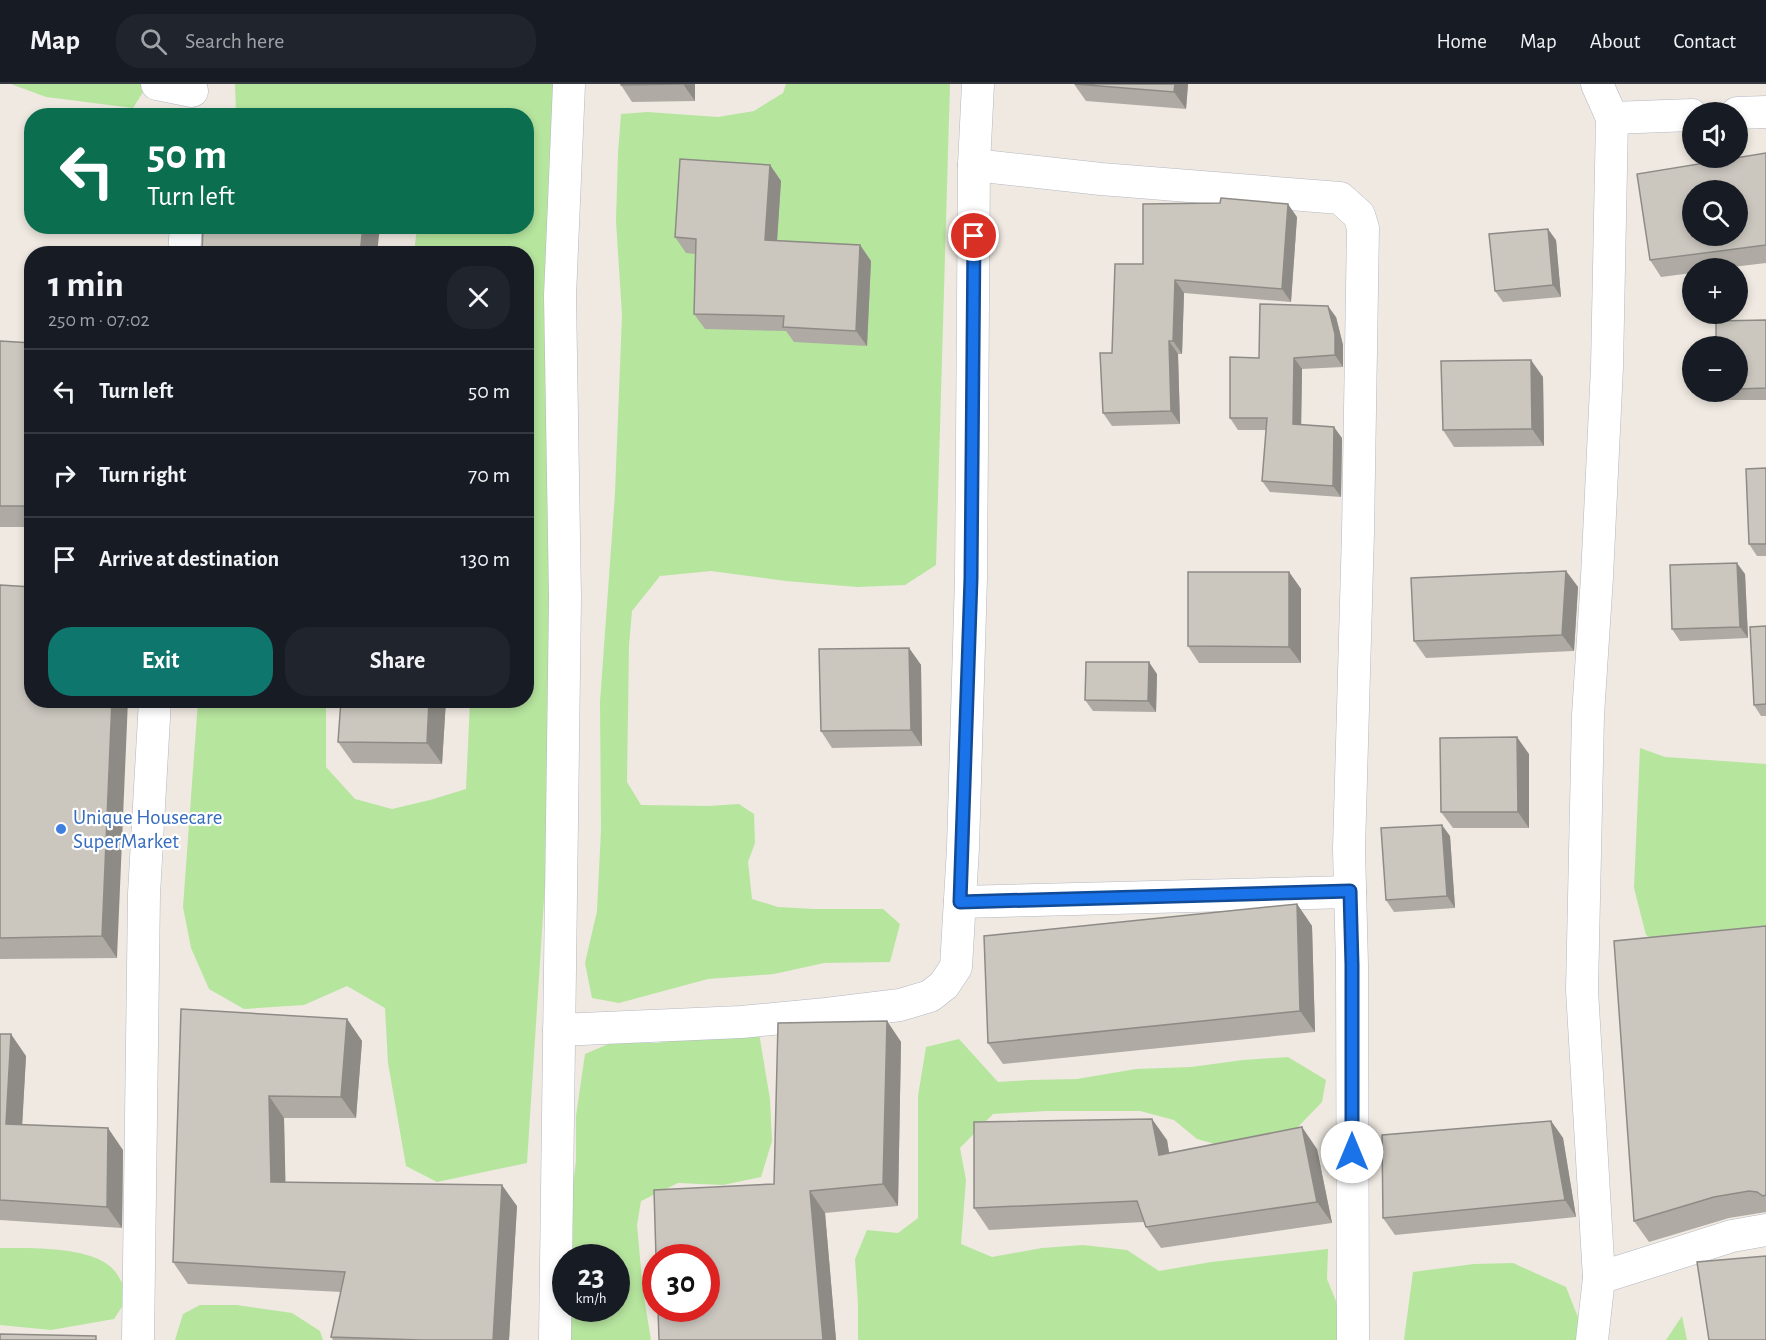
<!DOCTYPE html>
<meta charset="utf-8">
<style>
:root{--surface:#171b24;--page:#20242c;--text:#f1f3f6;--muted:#9ea1a6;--line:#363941;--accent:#0f766e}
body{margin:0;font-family:"Alegreya Sans",sans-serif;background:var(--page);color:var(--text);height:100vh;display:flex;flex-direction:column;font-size:22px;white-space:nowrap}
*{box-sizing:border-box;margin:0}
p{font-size:20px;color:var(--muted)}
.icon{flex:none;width:33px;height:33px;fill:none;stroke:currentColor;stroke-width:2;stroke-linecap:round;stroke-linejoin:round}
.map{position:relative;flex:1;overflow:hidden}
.side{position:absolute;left:24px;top:162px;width:510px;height:462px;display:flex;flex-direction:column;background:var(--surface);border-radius:24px;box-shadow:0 3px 9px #0003}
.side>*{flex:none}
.banner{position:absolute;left:24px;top:24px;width:510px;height:126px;border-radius:24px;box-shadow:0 3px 9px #0003;background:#0b6e4f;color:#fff;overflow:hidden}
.controls{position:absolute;left:1682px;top:18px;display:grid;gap:12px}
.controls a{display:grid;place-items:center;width:66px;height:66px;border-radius:50%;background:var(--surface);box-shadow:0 3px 9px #0003;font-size:30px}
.speed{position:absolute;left:552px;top:1160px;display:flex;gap:12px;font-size:30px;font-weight:700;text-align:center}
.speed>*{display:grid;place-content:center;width:78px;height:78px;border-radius:50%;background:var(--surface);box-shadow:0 3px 9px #0003;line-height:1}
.speed small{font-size:15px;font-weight:400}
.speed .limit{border:9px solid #d22;background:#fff;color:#111}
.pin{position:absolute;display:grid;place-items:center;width:51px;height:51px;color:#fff;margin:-26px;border:3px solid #fff;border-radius:50%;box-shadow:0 2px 6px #0007}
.me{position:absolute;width:66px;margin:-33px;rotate:0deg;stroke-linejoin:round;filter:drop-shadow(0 0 4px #0008)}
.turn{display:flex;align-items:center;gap:21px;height:126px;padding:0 24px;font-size:27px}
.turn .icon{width:78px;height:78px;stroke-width:2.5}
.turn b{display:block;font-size:42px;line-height:51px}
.round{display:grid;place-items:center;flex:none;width:63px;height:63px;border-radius:24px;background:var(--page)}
.headline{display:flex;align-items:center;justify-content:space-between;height:102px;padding:0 24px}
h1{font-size:36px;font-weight:700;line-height:45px}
.cta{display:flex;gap:12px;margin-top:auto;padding:12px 24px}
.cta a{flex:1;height:69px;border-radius:24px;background:var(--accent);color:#fff;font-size:24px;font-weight:700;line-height:69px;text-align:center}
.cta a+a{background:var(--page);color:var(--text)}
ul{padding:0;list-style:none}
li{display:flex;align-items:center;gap:18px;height:84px;padding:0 24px;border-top:2px solid var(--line)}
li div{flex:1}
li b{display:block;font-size:22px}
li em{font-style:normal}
header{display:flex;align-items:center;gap:36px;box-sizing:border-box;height:84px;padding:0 30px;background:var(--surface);border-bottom:2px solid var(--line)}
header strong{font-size:28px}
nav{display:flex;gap:33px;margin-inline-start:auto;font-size:21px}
.search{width:420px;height:54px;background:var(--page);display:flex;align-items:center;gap:15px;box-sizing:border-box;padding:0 21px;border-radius:24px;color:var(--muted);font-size:22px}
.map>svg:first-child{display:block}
</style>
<header>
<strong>Map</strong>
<div class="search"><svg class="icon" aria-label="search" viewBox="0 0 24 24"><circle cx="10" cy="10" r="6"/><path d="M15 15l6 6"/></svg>Search here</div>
<nav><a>Home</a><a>Map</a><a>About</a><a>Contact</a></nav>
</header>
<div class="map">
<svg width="1766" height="1256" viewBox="0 0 1766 1256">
<rect width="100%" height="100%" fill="#efe9e1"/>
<g fill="#b6e59e">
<polygon points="11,0 148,0 133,24 46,13"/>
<polygon points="235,0 564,0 569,429 527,1079 437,1098 406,1082 388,979 385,924 347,902 304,921 244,925 209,905 191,864 183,823 198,617 326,617 326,683 355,715 392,725 430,716 466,705 470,617 526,616 526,170 414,169 417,143 526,142 526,32 236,31"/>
<polygon points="786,0 950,0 936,481 905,501 857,503 786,497 711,487 660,492 632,527 629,561 627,698 641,721 708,722 739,720 754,730 755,759 748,778 752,815 778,823 814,825 883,825 900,840 890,878 824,879 774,890 708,895 619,919 592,914 585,879 597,827 601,746 600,618 615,409 622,231 616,137 618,69 621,30 647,28 718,33 754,27 783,9"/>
<polygon points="1640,664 1665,673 1766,680 1766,848 1662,861 1646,851 1634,804"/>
<polygon points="758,943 770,1015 772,1057 761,1093 723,1101 678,1099 641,1117 637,1141 643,1207 651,1256 565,1256 566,1224 616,1224 616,1173 566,1173 566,1158 576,1077 576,1032 585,970 613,958 658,959 703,949"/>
<polygon points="959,955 998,998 1030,996 1077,995 1136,985 1191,983 1243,976 1288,973 1326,996 1322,1018 1295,1046 1222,1062 1197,1055 1174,1036 1140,1027 1047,1027 993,1030 960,1064 966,1096 961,1160 992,1173 1042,1164 1083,1161 1127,1166 1159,1187 1211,1178 1328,1165 1327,1195 1336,1217 1343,1256 858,1256 858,1220 855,1175 867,1146 898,1149 918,1134 918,1012 926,963"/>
<path d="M0,1164c31,0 89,-2 112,20 7,7 12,19 17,28l-15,23 -63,11 -51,-5z"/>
<polygon points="1513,1179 1566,1203 1587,1256 1404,1256 1413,1188 1474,1180"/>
<polygon points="200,1221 236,1221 292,1229 320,1247 323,1256 175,1256 183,1230"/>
<polygon points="1682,1232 1687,1256 1666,1256"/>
</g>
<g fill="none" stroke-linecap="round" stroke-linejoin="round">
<g stroke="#b4b7c1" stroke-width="33">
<g id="street">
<polyline points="157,0 192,7"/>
<polyline points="978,0 974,81 1101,95 1340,114 1359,131 1363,144 1358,448 1349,765 1352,881 1353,1256"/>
<polyline points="1737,29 1766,28"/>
<polyline points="1612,34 1692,31"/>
<polyline points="184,170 186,142"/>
<polyline points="960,818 1350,808"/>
<polyline points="559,946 741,938 826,930 900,921 930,912 944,901 956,883 963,764 971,494 974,81"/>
<polyline points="1599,1194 1732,1152 1766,1146"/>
<polyline points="138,1256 144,810 155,616"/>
<polyline points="555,1256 565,514 560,212 569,0"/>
<polyline points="1592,1256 1599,1194 1582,906 1588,631 1597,493 1607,283 1612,34 1597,0"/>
</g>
</g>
<use href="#street" stroke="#fff" stroke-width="32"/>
</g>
<g fill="#afaba4">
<polygon points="695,0 695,17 632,18 621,1"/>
<polygon points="1074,0 1188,0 1186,25 1086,17"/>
<polygon points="1766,69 1766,179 1724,184 1692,184 1692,189 1661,193 1650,176"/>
<polygon points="770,81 781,97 777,157 860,161 871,177 867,262 794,258 786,247 705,245 694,230 695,170 686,169 675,153"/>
<polygon points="1297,133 1291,218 1184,209 1182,270 1178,270 1180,340 1112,342 1103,329 1112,269 1143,180"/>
<polygon points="1556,156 1561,213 1503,218 1495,207"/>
<polygon points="1336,233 1343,261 1343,283 1302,285 1301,341 1342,354 1341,413 1270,408 1262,397 1266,346 1238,346 1230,334 1259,274"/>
<polygon points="1766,236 1766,316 1725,316 1719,308 1737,308 1737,262"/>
<polygon points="0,257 32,259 32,443 0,443"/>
<polygon points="1543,293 1544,362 1454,363 1443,346"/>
<polygon points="1766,384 1766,472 1757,472 1749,460"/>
<polygon points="1566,487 1578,503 1574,567 1426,574 1414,557"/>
<polygon points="1289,488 1301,505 1301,579 1199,579 1188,562"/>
<polygon points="1745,490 1748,554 1680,557 1672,545"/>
<polygon points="0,501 117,874 0,875"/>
<polygon points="1766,542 1766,632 1761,632 1754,621"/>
<polygon points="909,564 921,581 922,662 832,664 821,647"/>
<polygon points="1157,590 1156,628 1093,627 1085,616"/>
<polygon points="446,616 442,680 353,679 338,658"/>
<polygon points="1529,670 1529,744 1453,744 1441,728"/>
<polygon points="1450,752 1455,824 1394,828 1386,816"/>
<polygon points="1297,820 1312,842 1315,948 1003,980 988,959"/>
<polygon points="1766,842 1766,1128 1729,1134 1649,1158 1634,1137"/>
<polygon points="181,925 347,935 362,957 356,1034 284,1034 285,1098 517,1122 509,1256 333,1256 331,1253 341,1208 188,1200 173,1178"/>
<polygon points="887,937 901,958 898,1122 825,1129 836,1256 659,1256 774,1100"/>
<polygon points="0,950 26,972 22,1041 123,1066 122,1144 0,1136"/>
<polygon points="1551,1037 1563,1054 1576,1133 1395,1151 1383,1134"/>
<polygon points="1167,1056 1169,1069 1317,1065 1332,1139 1161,1164 1146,1143 1144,1138 989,1146 974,1124"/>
</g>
<g fill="#8e8b86">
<polygon points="683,0 695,0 695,17"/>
<polygon points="1175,0 1188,0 1186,25 1174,8"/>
<polygon points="770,81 781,97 776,172 765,156"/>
<polygon points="1288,120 1297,133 1291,218 1282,205"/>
<polygon points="363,142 380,142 377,170 360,170"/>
<polygon points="1548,145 1556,156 1561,213 1553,201"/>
<polygon points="860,161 871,177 867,262 856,247"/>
<polygon points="1175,196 1184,209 1182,270 1173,257"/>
<polygon points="1328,222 1336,233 1343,261 1343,283 1335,271"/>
<polygon points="1169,257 1178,270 1180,340 1171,327"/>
<polygon points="1294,274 1302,285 1301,352 1293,340"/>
<polygon points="1531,276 1543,293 1544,362 1532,345"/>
<polygon points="1334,343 1342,354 1341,413 1333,402"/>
<polygon points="1737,479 1745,490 1748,554 1740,543"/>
<polygon points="1566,487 1578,503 1574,567 1562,551"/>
<polygon points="1289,488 1301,505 1301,579 1289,563"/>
<polygon points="909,564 921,581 922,662 911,646"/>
<polygon points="1149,578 1157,590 1156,628 1148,617"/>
<polygon points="112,616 128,616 117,874 102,852"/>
<polygon points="429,616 446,616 442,680 427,659"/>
<polygon points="1517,653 1529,670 1529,744 1518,728"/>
<polygon points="1442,741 1450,752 1455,824 1447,812"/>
<polygon points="1297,820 1312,842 1315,948 1300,927"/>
<polygon points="347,935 362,957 356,1034 341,1013"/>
<polygon points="887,937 901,958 898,1122 883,1100"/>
<polygon points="11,950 26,972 21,1062 6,1040"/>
<polygon points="269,1012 284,1034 286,1120 271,1098"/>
<polygon points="1152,1035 1167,1056 1173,1092 1159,1071"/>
<polygon points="1551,1037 1563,1054 1576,1133 1565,1116"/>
<polygon points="1302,1043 1317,1065 1332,1139 1317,1118"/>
<polygon points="108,1044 123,1066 122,1144 107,1123"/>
<polygon points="502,1101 517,1122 509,1256 493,1256"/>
<polygon points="810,1107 825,1129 836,1256 823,1256"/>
</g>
<g fill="#cbc7bf" stroke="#8e8b86" stroke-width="1.5" fill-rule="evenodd">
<polygon points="621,0 683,0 621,1"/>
<polygon points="1075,0 1175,0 1174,8"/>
<path d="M1766,69v92l-116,15 -13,-86zM1692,106h45v46h-45z"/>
<polygon points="680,75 770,81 765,156 860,161 856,247 783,243 784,232 694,230 696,155 675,153"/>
<polygon points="1221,114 1288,120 1282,205 1175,196 1173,257 1169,257 1171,327 1103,329 1100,269 1112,269 1115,180 1143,180 1143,120 1220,119"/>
<polygon points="203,142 363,142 360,170 202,170"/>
<polygon points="1548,145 1553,201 1495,207 1489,150"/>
<polygon points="1260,220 1328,222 1335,250 1335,271 1294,274 1293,340 1334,343 1333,402 1262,397 1267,334 1230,334 1230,273 1259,274"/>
<polygon points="1766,236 1766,304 1737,305 1737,262 1716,262 1716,237"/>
<polygon points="0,257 32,259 32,422 0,422"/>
<polygon points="1531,276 1532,345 1443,346 1441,277"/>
<polygon points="1766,384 1766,460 1749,460 1746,385"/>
<polygon points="1737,479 1740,543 1672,545 1670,481"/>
<polygon points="1566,487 1562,551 1414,557 1411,494"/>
<polygon points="1188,488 1289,488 1289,563 1188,562"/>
<polygon points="0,501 32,503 32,616 112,616 102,852 0,854"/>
<polygon points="1766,542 1766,620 1754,621 1750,543"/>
<polygon points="909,564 911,646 821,647 819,565"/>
<polygon points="1086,578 1149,578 1148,617 1085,616"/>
<polygon points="341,616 429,616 427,659 338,658"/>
<polygon points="1517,653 1518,728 1441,728 1440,654"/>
<polygon points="1442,741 1447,812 1386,816 1381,744"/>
<polygon points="1297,820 1300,927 988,959 984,852"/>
<polygon points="1766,842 1766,1111 1763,1112 1757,1108 1749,1107 1714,1113 1634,1137 1614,857"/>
<polygon points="181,925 347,935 341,1013 269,1012 271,1098 502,1101 493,1256 421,1256 331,1253 345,1188 173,1178"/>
<polygon points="887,937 883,1100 810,1107 823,1256 659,1256 658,1224 706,1224 706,1173 656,1173 654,1106 774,1100 778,939"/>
<polygon points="0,950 11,950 6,1040 108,1044 107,1123 0,1116"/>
<polygon points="1152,1035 1159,1071 1302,1043 1317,1118 1146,1143 1137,1117 974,1124 974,1038"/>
<polygon points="1551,1037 1565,1116 1383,1134 1382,1051"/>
<polygon points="1766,1172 1766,1256 1709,1256 1697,1178"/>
<polygon points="0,1250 96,1252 96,1256 0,1256"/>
</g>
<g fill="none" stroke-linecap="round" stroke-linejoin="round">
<g stroke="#114b97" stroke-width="15">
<polyline id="route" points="974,152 971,494 960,818 1350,807 1352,881 1352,1068"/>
</g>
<use href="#route" stroke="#1a73e8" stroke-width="10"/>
</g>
<circle fill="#3f7fe0" stroke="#fff" stroke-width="2" cx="61" cy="745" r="6"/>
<g text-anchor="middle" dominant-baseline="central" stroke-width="4.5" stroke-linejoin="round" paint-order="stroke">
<g font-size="21" fill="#366cbe" stroke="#fff" text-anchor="start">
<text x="73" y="733">Unique Housecare<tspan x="73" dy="24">SuperMarket</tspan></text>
</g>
</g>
</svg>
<div class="controls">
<a><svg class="icon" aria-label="sound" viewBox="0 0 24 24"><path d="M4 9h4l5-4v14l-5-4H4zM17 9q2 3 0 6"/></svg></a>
<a><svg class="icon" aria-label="search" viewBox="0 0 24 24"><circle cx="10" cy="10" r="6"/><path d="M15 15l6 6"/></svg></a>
<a>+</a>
<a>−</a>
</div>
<div class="speed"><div>23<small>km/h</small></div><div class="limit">30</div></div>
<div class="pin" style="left:974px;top:152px;background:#d93025"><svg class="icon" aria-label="arrive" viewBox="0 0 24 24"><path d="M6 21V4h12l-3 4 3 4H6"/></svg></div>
<svg class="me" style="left:1352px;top:1068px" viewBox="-20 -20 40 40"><circle r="19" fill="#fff"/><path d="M0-13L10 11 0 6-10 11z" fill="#1a73e8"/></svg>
<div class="banner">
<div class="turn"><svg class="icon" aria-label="left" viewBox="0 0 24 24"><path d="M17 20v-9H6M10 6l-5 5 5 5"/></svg><div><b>50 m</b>Turn left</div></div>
</div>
<section class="side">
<div class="headline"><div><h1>1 min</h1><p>250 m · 07:02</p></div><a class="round"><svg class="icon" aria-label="close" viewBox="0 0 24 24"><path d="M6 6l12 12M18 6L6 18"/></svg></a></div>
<ul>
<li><svg class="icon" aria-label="left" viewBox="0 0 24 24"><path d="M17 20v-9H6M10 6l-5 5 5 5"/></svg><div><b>Turn left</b></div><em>50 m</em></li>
<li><svg class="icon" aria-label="right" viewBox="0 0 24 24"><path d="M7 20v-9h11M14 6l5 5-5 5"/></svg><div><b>Turn right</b></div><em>70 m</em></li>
<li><svg class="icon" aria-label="arrive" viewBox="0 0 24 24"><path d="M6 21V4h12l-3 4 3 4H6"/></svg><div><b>Arrive at destination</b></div><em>130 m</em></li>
</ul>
<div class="cta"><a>Exit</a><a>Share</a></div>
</section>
</div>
